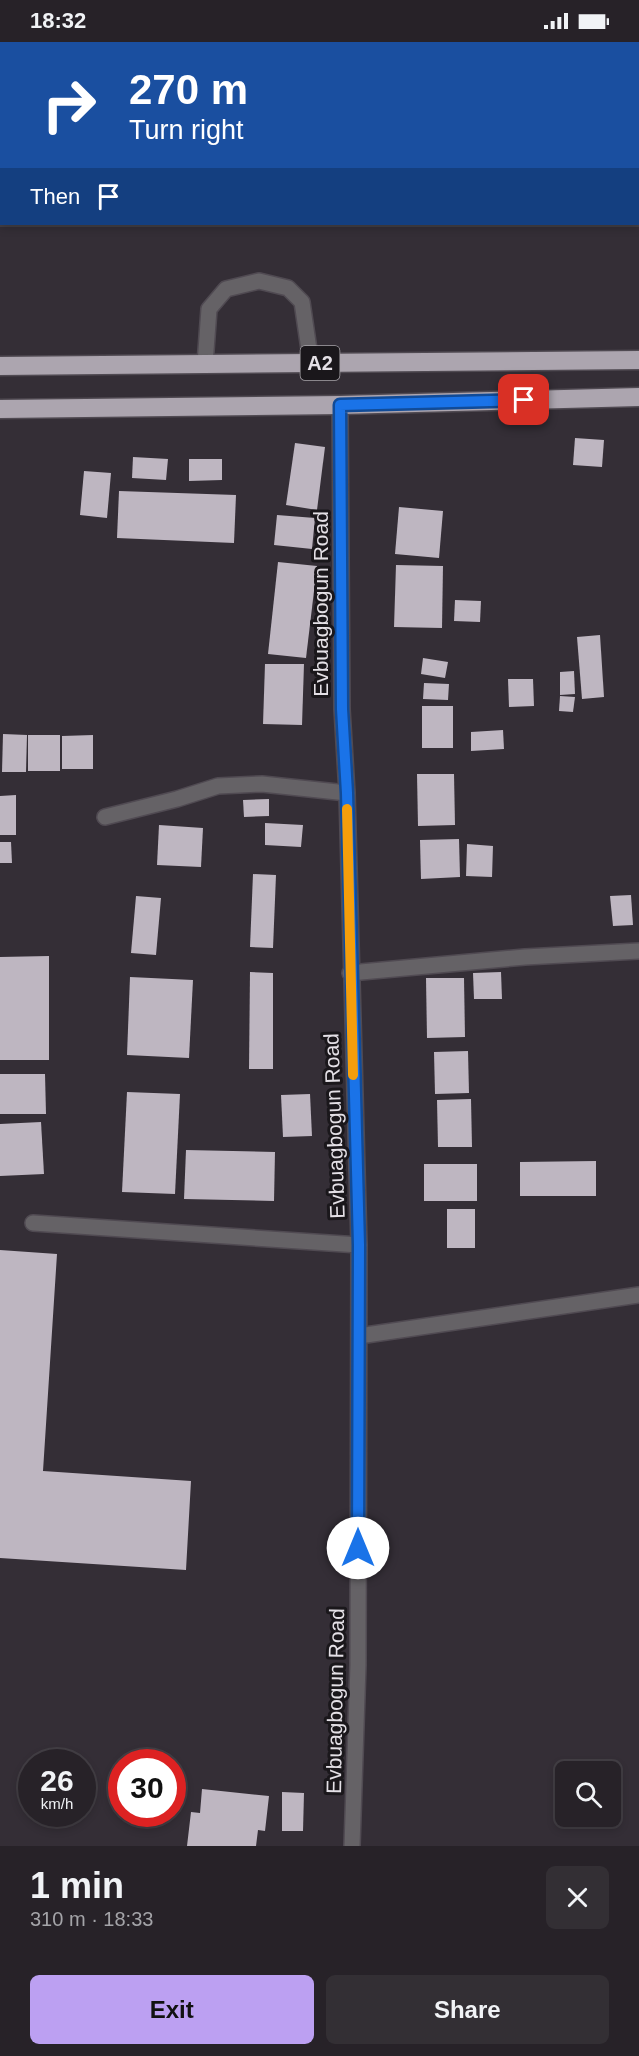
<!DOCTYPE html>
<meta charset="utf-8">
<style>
:root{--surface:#272228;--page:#332f34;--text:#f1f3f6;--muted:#a4a4a8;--line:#433f45;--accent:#bca0f2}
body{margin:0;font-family:Arial,sans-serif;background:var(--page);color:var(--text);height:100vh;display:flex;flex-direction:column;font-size:22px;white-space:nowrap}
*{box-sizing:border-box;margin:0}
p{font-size:20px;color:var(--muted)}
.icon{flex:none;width:33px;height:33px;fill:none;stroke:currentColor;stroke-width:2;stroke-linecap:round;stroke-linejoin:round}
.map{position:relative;height:1804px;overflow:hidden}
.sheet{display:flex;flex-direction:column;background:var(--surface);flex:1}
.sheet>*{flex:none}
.hud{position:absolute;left:0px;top:0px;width:639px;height:183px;box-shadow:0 3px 9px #0003,0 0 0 2px var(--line);background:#1a4fa0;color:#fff;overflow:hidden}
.controls{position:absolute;left:555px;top:1719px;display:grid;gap:12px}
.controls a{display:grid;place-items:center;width:66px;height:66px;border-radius:9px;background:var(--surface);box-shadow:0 3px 9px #0003,0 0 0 2px var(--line);font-size:30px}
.speed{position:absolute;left:18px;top:1707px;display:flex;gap:12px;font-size:30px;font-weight:700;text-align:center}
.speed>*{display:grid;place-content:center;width:78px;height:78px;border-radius:50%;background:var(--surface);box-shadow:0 3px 9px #0003,0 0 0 2px var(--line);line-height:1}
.speed small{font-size:15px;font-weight:400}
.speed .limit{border:9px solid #d22;background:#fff;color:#111}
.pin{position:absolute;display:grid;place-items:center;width:51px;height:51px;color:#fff;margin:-26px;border-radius:12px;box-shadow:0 3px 9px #0006}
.me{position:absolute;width:66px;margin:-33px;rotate:0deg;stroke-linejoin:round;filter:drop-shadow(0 0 4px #0008)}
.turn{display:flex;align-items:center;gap:21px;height:126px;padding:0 30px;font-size:27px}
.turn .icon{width:78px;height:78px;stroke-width:2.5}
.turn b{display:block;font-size:42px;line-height:51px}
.then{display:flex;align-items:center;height:57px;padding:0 30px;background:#0003;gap:12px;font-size:22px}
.round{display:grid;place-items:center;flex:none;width:63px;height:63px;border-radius:9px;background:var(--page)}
.summary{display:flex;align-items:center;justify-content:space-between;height:102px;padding:0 30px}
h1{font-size:36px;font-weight:700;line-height:45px}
.cta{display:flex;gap:12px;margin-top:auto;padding:12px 30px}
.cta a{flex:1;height:69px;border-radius:9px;background:var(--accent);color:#111;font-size:24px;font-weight:700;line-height:69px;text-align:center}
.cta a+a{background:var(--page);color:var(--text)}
.status{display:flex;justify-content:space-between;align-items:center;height:42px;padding:0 30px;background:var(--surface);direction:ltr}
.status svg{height:16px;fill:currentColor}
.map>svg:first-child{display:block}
</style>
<div class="status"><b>18:32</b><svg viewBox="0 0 49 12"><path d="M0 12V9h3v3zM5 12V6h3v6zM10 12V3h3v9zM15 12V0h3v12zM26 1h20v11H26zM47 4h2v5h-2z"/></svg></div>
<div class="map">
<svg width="639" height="1804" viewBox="0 0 639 1804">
<rect width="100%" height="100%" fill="#342e36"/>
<g fill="#beb6c1">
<polygon points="575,396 604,398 602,425 573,423"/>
<polygon points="295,401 325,405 317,468 286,463"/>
<polygon points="133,415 168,417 166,438 132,436"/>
<polygon points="189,417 222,417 222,438 189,439"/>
<polygon points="84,429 111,431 107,476 80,473"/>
<polygon points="119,449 236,453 234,501 117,496"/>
<polygon points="399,465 443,469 439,516 395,512"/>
<polygon points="277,473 315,476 312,507 274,503"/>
<polygon points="278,520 317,524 306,616 268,612"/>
<polygon points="396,523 443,524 442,586 394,585"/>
<polygon points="455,558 481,559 480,580 454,579"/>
<polygon points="600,593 604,655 582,657 577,595"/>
<polygon points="423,616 448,620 445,636 421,632"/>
<polygon points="265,622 304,622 302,683 263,682"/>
<polygon points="574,629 575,652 560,653 560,630"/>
<polygon points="508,637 533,637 534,664 509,665"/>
<polygon points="424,641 449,642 448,658 423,657"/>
<polygon points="560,654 575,655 573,670 559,669"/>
<rect x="422" y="664" width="31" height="42"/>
<polygon points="503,688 504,707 471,709 471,690"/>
<polygon points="3,692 27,693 26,730 2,730"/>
<rect x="28" y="693" width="32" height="36"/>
<polygon points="93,693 93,727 62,727 62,694"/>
<polygon points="417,732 454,732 455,783 418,784"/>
<polygon points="16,753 16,793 0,793 0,754"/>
<polygon points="269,757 269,774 244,775 243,758"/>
<polygon points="265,781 303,783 301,805 265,803"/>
<polygon points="159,783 203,786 201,825 157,823"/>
<polygon points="459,797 460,835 421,837 420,798"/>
<polygon points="0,800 11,800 12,821 0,821"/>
<polygon points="467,802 493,804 492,835 466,834"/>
<polygon points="253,832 276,833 273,906 250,905"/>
<polygon points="631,853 633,883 613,884 610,854"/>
<polygon points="136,854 161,856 156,913 131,911"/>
<polygon points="49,914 49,1018 0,1018 0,915"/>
<polygon points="250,930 273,931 273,1027 249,1027"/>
<polygon points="501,930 502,957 474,957 473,931"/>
<polygon points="130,935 193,938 189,1016 127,1013"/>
<polygon points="426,936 464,936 465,995 427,996"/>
<polygon points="468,1009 469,1051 435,1052 434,1010"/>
<polygon points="0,1032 45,1032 46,1072 0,1072"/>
<polygon points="127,1050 180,1052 175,1152 122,1150"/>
<polygon points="310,1052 312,1094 283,1095 281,1053"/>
<polygon points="471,1057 472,1105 438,1105 437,1058"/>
<polygon points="41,1080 44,1132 0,1134 0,1082"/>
<polygon points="186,1108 275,1110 274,1159 184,1157"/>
<polygon points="596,1119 596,1154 520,1154 520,1120"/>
<rect x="424" y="1122" width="53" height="37"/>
<rect x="447" y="1167" width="28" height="39"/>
<polygon points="0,1208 57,1212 43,1429 191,1439 186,1528 0,1516"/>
<polygon points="202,1747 269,1754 265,1789 258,1788 256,1804 187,1804 191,1770 200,1771"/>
<polygon points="282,1750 304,1751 303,1789 282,1789"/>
</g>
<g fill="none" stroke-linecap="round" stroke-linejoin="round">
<g stroke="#504a52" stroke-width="18">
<g id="lane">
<polyline points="205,322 209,267 226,247 259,239 288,246 302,260 311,321"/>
<polyline points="105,775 177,757 218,744 262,742 347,751"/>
<polyline points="33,1181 359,1203"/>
<polyline points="359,1294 639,1253"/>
</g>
</g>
<g stroke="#504a52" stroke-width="18">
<g id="street">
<polyline points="340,363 342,667 347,751 359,1203 358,1623 352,1804"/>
<polyline points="350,931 525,915 639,909"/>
</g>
</g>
<g stroke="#504a52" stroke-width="21">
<g id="highway">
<polyline points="0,324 639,318"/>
<polyline points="0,367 340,363 639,355"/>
</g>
</g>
<use href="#lane" stroke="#656266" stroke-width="15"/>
<use href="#street" stroke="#656266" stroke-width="15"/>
<use href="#highway" stroke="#aca5af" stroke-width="18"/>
</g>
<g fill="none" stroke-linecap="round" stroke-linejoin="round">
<g stroke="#114b97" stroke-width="15">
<polyline id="route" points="358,1506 359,1203 347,751 342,667 340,363 524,358"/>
</g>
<use href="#route" stroke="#1a73e8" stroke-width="10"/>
<polyline stroke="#f59e0b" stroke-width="10" points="347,767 353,1033"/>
</g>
<g text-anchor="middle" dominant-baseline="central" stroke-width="6" stroke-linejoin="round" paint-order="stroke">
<rect fill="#1a171b" stroke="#a7a4a9" stroke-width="1.5" x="300.5" y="304" width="39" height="34" rx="4.5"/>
<g font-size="20" font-weight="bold" fill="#e4e0e6">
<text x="320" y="321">A2</text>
</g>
<g font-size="21" fill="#e4e0e6" stroke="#1a171b">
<text transform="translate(320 562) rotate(-90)">Evbuagbogun Road</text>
<text transform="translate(334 1084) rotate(-92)">Evbuagbogun Road</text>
<text transform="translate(335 1659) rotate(-89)">Evbuagbogun Road</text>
</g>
</g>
</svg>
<div class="controls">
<a><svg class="icon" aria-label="search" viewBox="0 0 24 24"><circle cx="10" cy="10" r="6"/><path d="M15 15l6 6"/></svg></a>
</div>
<div class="speed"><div>26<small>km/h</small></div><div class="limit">30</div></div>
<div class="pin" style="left:524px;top:358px;background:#d93025"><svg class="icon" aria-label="arrive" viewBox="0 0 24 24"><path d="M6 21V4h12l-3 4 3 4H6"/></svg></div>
<svg class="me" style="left:358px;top:1506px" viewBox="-20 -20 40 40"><circle r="19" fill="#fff"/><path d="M0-13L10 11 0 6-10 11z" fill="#1a73e8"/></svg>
<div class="hud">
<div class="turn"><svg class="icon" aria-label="right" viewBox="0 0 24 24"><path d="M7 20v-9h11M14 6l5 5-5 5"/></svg><div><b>270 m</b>Turn right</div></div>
<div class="then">Then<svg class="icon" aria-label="arrive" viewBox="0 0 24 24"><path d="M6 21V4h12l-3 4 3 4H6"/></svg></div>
</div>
</div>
<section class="sheet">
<div class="summary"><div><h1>1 min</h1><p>310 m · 18:33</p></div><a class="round"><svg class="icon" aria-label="close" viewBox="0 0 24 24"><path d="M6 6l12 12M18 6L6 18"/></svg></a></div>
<div class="cta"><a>Exit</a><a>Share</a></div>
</section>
